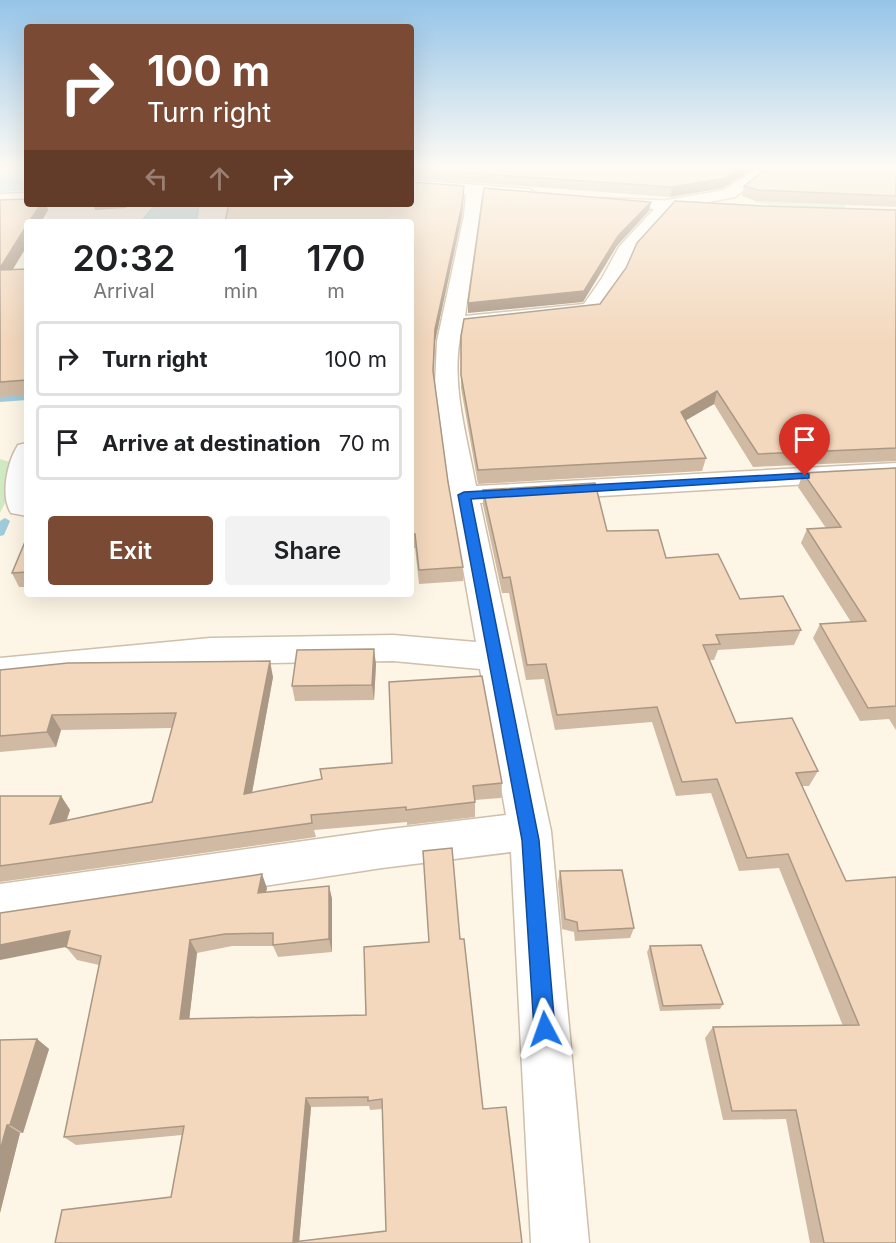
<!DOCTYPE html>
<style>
:root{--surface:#fff;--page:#f2f2f2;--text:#202124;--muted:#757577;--line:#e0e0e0;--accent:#7b4a34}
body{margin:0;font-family:Inter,sans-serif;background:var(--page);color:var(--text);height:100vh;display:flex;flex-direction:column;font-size:22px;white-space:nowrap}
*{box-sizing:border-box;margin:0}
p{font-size:20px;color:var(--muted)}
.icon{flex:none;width:33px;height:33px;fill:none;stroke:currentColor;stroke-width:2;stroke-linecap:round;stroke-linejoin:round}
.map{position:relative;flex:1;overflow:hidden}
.drawer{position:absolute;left:24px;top:219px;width:390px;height:378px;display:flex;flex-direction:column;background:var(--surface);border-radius:6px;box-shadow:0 6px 24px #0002}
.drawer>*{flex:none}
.banner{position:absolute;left:24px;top:24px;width:390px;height:183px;border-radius:6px;box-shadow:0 6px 24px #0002;background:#7b4a34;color:#fff;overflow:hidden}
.pin{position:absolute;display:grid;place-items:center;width:51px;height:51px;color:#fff;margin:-62px -26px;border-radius:50% 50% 50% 0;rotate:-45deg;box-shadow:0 0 6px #0007}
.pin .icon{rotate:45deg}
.me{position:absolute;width:66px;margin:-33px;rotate:356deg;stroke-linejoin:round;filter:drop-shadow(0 0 4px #0008)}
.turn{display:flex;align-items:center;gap:21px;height:126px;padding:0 24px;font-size:27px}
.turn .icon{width:78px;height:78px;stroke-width:2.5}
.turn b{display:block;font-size:42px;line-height:51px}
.lanes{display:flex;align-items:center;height:57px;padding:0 24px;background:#0003;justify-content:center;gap:30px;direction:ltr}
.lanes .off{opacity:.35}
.eta{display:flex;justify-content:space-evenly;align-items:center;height:102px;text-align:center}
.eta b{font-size:36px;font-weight:600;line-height:42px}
.primary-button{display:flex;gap:12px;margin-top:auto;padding:12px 24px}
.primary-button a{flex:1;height:69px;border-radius:6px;background:var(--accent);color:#fff;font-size:24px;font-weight:600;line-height:69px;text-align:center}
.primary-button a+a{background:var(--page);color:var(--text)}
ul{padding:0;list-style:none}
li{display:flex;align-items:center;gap:18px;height:75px;margin:0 12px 9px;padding:0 12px;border:3px solid var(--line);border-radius:6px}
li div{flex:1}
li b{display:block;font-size:22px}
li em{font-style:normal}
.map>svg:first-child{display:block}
</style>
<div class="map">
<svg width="896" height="1243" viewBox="0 0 896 1243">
<rect width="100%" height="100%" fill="#fdf6e6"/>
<polygon fill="#fbd9da" points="0,167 27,167 27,185 0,187"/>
<g fill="#d0ebc4">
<polygon points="841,189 846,209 768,205 756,202 750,197"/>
<polygon points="0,459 10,462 21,471 0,513"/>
</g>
<polygon fill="#badce7" stroke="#a0cbda" stroke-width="1.5" points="156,204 199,204 196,222 141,222"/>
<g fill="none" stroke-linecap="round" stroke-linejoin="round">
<g fill="#a0cbda" fill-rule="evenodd">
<polygon points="27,394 27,400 0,402 0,396"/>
<polygon points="5,518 10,521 4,535 0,536 0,521"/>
</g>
<polygon fill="#badce7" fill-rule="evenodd" points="0,172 27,172 27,190 0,192"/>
<g stroke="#cfbfac" stroke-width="3">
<g id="street">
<path d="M411,180l118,9 8,5 -8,5 -47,-4 -17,121 119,-12 18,-26 17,-31 35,-38 -47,-3 -6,-2 -2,-3 2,-3 104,4 8,5 -8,5 -33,-2 -39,43 -11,25 -24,36 -136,15c-13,51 5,107 14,157l420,-23v16l-416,24 71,328 38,412h-58l-20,-391 -129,16 -382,58v-42l382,-54 124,-15 -26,-146 -87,-8 -183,3 -210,20v-26l210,-20 183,-3 83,7 -26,-147 -15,-111 2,-43 27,-125 2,-22 -55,-4z"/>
<polygon points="27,193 27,203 0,204 0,194"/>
<path d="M27,443v73l-16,-3c-11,-17 -4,-51 7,-68z"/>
</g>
</g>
<g stroke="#d2c0a9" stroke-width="3">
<polygon id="secondary" points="759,167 775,167 735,197 667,210 659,205 667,200 724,190"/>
</g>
<use href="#street" fill="#fff" fill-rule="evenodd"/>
<use href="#secondary" fill="#fff" fill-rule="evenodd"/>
</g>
<g fill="#d1baa3" fill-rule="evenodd">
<polygon points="411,167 756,167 723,188 670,197 411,178"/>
<polygon points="896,167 896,207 756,201 742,196 744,186"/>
<polygon points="464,196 462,216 435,341 433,375 448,482 463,567 463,581 419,584 415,548 411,548 411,222"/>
<polygon points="0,200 48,210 41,222 27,222 12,270 27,269 27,395 0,397"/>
<polygon points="762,206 896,210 896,461 753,467 714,404 685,420 706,458 702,471 478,484 461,388 461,336 600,304"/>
<polygon points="896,468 896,730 889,719 860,721 813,638 820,624 851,622 801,543 807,529 826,528 798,487 803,473"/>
<polygon points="483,490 607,531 666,558 740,599 801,630 794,645 718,650 714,660 709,660 736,723 818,771 809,786 802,786 846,881 896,1243 810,1243 786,1119 723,1120 705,1038 713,1027 843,1026 779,868 739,871 711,793 676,796 652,722 555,730 544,679 526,680 509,593 502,593 483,505"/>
<polygon points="27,537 27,587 19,587 12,573"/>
<polygon points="376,664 374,700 295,701 292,686"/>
<polygon points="0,670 273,677 252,793 502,783 501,798 475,800 475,817 407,825 407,822 314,830 316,837 0,882 0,796 61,796 70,810 67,820 152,802 172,728 61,730 56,747 0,752"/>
<polygon points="560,871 634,928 630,938 575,941 574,932 562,929 558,882"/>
<path d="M329,886l3,13v53l-54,5 -5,-11h-41l-35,7 -8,66 177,-4 94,-76 23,170 39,134h-467l116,-46 11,-62 -106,10 -12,-8 35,-172 -22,-5 -11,-13 201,-59 -1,4zM369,1106l1,4 13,-1 3,122 -87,10 12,-134z"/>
<polygon points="650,946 723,1004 720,1009 660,1011 647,952"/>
<polygon points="37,1039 49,1049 23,1133 20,1133 0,1213 0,1040"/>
</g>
<g fill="#aa9784">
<polygon points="743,167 756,167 723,188 670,197 672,187"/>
<polygon points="464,186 462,216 435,341 433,384 435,329"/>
<polygon points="651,202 649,211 617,246 583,302 468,313 468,303 618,236"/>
<polygon points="41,204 46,204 48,210 41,222 29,222"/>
<polygon points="93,204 128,204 126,208 95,210"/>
<polygon points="27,225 27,246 4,284 0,274 0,268"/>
<polygon points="717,391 714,404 678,425 681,412"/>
<polygon points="374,649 376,664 374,700 372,685"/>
<polygon points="270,661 273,677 249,809 244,794"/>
<polygon points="52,715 61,730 56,747 47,732"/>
<polygon points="61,796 70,810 60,838 50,824"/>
<polygon points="262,874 267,888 263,906 258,893"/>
<polygon points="329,886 332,899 332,952 329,939"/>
<polygon points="70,931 81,944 0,960 0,945"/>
<polygon points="190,940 197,953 188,1030 180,1019"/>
<polygon points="37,1039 49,1049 23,1133 10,1125"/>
<polygon points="306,1098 311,1107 299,1243 293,1242"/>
<polygon points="7,1125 20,1133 0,1213 0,1151"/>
</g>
<g fill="#f3d8bd" stroke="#aa9784" stroke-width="1.5" fill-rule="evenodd">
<polygon points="411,167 743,167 725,178 672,187 411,169"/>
<polygon points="769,167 896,167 896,196 758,190 744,186"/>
<polygon points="411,182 464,186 462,205 435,329 433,371 448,482 463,567 419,570 415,534 411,534 411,222 225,222 229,204 411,204"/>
<polygon points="484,188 651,202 618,236 584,291 468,303"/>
<polygon points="27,199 27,204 41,204 29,222 27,222 27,225 0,268 0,200"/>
<polygon points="675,201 762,206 896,210 896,448 758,454 717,391 681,412 706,458 478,470 461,375 461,336 464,319 600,304 626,268 637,243"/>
<polygon points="27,269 27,380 0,382 0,270"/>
<polygon points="896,468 896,706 868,708 820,624 866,621 807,529 841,527 803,473"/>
<polygon points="595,483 607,531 658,530 666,558 718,554 740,599 783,596 801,630 716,635 720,644 703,645 736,723 792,718 818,771 796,773 846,881 896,877 896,1243 824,1243 796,1110 732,1111 713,1027 859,1025 788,854 747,858 717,779 682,782 657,707 557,715 546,664 527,665 510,577 503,578 483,490"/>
<polygon points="27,537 27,572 12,573"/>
<polygon points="374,649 372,685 292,686 297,650"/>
<polygon points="270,661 244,794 322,779 320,769 392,763 389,682 482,676 502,783 473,786 475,802 406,810 406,807 311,815 312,823 0,866 0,796 61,796 50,824 152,802 176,713 52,715 47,732 0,736 0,670 68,663"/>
<path d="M452,848l8,91h4l19,170 23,-2 16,136h-467l7,-33 109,-13 13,-71 -120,11 37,-181 -35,-9 4,-16 -70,14v-32l262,-39 -4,19 71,-7v53l-56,6v-12l-48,1 -35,6 -10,79 186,-4 -2,-68 65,-5 -6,-91zM368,1097v4l14,-2 4,132 -93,11 13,-144z"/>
<polygon points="622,870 634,928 578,931 577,922 565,919 560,871"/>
<polygon points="701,945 723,1004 663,1006 650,946"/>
<polygon points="37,1039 10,1125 7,1125 0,1151 0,1040"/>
</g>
<linearGradient id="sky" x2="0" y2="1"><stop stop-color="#95c4e8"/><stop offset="0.49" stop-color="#fefbf4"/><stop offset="1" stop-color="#fefbf4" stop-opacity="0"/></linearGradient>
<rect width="896" height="341" fill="url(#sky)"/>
<polygon fill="#1a73e8" stroke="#114b97" stroke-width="1.5" points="805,473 809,474 809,478 471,499 539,840 555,1029 552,1037 545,1040 537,1037 534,1029 522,840 458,495 464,492"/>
</svg>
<div class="pin" style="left:805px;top:476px;background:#d93025"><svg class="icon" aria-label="arrive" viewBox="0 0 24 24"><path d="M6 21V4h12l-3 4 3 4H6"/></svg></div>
<svg class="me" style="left:545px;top:1029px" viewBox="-20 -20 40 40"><path d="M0-17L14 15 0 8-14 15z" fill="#1a73e8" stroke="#fff" stroke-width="4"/></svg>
<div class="banner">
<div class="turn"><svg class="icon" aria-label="right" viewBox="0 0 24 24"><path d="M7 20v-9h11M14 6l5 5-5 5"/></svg><div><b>100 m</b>Turn right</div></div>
<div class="lanes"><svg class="icon off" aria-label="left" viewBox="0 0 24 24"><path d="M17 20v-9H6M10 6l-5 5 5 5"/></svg><svg class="icon off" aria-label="ahead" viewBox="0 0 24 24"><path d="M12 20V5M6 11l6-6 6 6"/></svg><svg class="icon" aria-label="right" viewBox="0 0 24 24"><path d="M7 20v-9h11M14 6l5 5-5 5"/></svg></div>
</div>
<section class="drawer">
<div class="eta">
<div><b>20:32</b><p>Arrival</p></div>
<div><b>1</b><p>min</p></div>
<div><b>170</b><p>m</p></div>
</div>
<ul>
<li><svg class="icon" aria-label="right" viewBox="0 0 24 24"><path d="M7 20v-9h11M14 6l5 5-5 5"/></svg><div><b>Turn right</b></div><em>100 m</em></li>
<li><svg class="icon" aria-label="arrive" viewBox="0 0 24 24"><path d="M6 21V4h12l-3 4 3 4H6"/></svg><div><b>Arrive at destination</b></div><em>70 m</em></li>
</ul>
<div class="primary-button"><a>Exit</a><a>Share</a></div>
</section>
</div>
